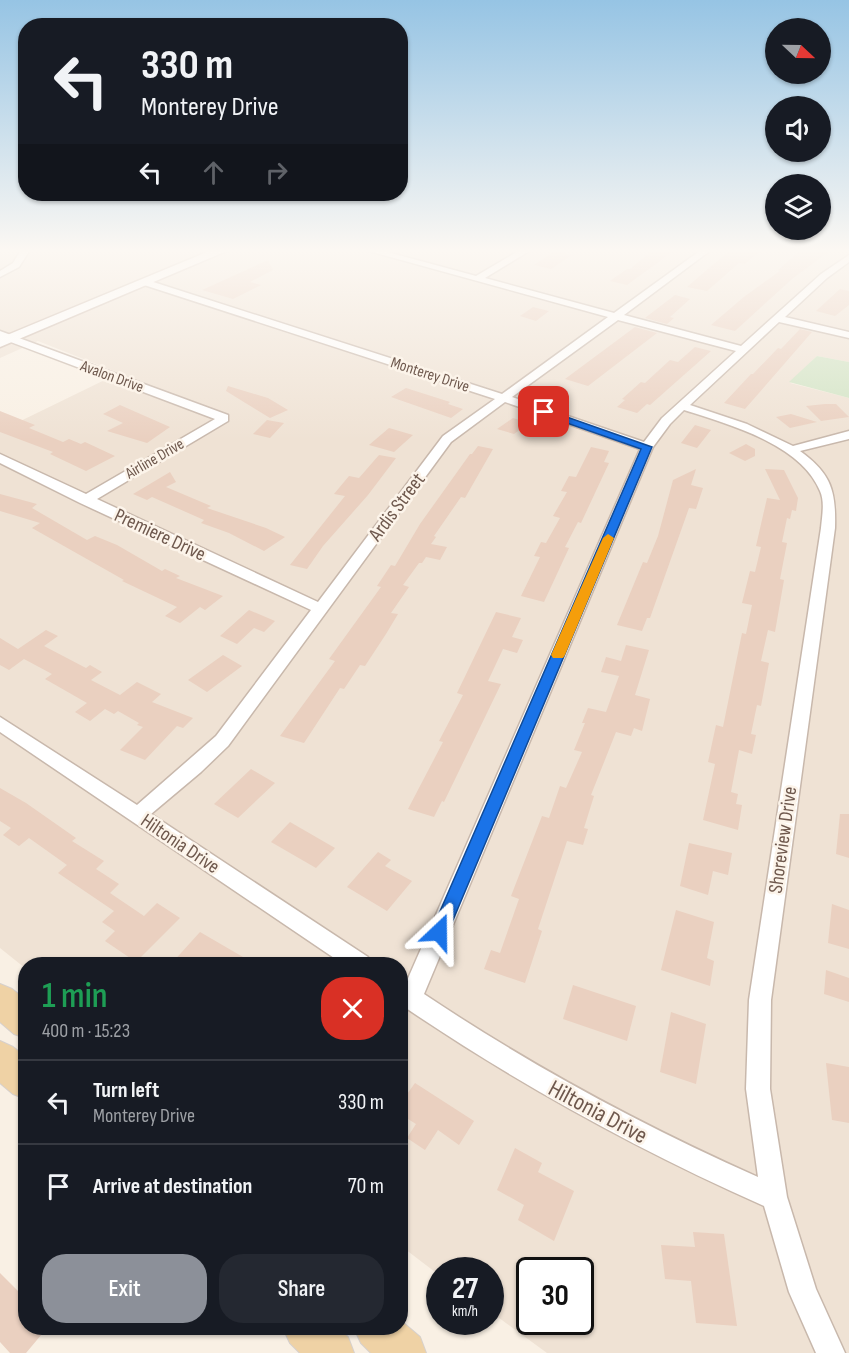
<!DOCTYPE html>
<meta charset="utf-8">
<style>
:root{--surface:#171b24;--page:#242831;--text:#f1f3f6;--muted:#9ea1a6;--line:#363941;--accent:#8c9099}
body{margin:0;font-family:"Sofia Sans Condensed",sans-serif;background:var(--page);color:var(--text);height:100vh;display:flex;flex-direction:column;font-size:22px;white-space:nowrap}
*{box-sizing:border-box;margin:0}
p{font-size:20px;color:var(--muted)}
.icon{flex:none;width:33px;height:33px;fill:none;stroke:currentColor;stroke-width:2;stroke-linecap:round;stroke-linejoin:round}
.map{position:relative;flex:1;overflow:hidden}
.side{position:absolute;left:18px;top:957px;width:390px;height:378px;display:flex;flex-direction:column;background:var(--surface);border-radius:24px;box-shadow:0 2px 4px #0004}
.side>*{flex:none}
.hud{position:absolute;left:18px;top:18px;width:390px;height:183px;border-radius:24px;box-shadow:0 2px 4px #0004;background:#171b24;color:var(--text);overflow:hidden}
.needle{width:39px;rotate:112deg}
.controls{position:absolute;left:765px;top:18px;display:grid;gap:12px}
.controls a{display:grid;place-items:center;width:66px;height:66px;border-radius:50%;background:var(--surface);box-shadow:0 2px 4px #0004;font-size:30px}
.speed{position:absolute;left:426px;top:1257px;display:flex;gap:12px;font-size:30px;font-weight:700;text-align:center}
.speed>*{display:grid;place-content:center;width:78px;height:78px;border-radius:50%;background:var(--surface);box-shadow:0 2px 4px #0004;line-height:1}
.speed small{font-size:15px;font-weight:400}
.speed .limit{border:3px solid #111;border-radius:9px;background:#fff;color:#111}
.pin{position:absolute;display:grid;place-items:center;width:51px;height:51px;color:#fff;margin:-26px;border-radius:12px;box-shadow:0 3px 9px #0006}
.me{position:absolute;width:66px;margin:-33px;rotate:23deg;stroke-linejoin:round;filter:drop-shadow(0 0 4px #0008)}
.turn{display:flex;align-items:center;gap:21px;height:126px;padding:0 24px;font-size:27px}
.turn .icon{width:78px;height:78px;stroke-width:2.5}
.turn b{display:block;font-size:42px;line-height:51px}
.lanes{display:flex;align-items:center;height:57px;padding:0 24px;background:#0003;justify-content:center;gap:30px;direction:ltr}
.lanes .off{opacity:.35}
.round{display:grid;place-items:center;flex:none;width:63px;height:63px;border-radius:24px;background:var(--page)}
.overview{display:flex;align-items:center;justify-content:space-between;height:102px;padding:0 24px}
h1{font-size:36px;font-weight:600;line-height:45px;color:#1e9e55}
.primary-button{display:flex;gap:12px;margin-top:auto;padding:12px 24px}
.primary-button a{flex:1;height:69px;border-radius:24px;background:var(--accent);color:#fff;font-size:24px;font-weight:600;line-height:69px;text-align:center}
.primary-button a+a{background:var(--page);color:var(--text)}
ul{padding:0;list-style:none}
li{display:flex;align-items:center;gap:18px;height:84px;padding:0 24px;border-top:2px solid var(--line)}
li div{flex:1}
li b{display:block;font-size:22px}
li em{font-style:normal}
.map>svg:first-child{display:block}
</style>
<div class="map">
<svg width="849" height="1353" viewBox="0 0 849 1353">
<rect width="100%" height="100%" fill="#f9f0e4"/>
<path fill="#efe2d4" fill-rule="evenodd" d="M0,250h849v112l-32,-6 -27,27 59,15v955h-302l-56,-41 -1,-42h-50l-1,5 -38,-29 -1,-282h-374l-1,4 -25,-20v-517l119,-58 -81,-32 -38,17zM530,1270h50v52h-50z"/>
<polygon fill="#d2e4c5" points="817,356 849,362 849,398 789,382"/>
<g fill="#ead0c0">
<polygon points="653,250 675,250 627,285 610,281 627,269 630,269"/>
<polygon points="730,250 761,250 745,264 739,263 707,291 687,287"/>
<polygon points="801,250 831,250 792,279 735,331 711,325 745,296 780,271 778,270"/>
<polygon points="555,251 572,255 551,269 534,265"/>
<polygon points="268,260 273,270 250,282 261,285 233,299 202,290"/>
<polygon points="840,289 849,291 849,305 835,316 816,311"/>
<polygon points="675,295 690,299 670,317 674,318 667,324 645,318"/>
<polygon points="533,307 549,311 536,321 520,316"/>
<polygon points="635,327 657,333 588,386 565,379"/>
<polygon points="800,329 812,332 745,409 724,403 751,374 753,374 778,348 781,349"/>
<polygon points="695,347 711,351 650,405 647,404 637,413 617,407 625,400 622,399 641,382 645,383 670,360 678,362"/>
<polygon points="228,386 268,398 288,410 270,418 226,391"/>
<polygon points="406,388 450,402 448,404 463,409 451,418 391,397"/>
<polygon points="825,404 836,404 849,417 821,421 806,406"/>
<polygon points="120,405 170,427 147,443 107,431 123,423 103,414"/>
<polygon points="0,411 35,425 29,428 63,442 69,439 81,444 85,442 115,456 86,471 50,454 53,452 0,432"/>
<polygon points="791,414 817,422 790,428 776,417"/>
<polygon points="513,418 529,423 514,434 497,429"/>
<polygon points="267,420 284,423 270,438 253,434"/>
<polygon points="695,425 711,430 697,448 681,443"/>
<polygon points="389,428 413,435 394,452 369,445"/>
<polygon points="746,444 755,449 755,456 745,461 729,453"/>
<polygon points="478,446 493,449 465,498 461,497 434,536 436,537 431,544 447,547 440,560 426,557 422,563 419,563 403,585 409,587 391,613 398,614 386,634 365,666 360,665 344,689 340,688 304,743 280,736 335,661 329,659 381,587 377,586 391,565 395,566 420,524 470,454 472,454"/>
<polygon points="591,447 609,451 604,462 609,463 581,523 578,522 565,547 569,548 544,602 521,596 540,557 534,556 541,542 546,543 560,518 553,516 567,492 561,491 569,476 576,477"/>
<polygon points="379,455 396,458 368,495 323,546 307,569 290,565 345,496 334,494 349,476 359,478"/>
<polygon points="696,469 691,485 703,488 696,509 689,508 650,618 647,618 642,631 617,625 643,562 647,563 658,536 673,480"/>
<polygon points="765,469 784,470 798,498 796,511 792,510 790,519 787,518 782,542 787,543 780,579 784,580 775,632 768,630 761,661 769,663 761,706 757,705 751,734 756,735 752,754 739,750 731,792 738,794 736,804 742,805 738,830 703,820 715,764 708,762 716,725 723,727 742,633 746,634 752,605 742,603 750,571 755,572 761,547 756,546 767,498 780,500"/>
<polygon points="170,472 176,482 166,487 211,506 207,508 266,528 285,537 264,551 229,533 201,523 204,520 152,497 147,500 133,494"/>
<polygon points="0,494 37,504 32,508 87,540 95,536 117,545 162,571 165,569 180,576 176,578 223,596 205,610 200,607 180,623 165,616 177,607 122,581 124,580 32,528 40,523 0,511"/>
<polygon points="249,610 275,621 264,632 254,628 237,644 220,636"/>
<polygon points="496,612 521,618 512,637 523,640 517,653 503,649 488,681 501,684 444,802 442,801 434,817 408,809 443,742 439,741 463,695 457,693"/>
<polygon points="46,630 58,636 44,646 86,668 90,665 102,672 91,680 120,695 137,682 161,694 152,702 193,718 183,728 177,726 145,760 120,750 143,727 137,725 139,723 118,711 114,714 105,709 90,721 75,712 87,703 45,679 52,674 24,659 9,670 0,665 0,638 18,649"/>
<polygon points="626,645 649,650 635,695 650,699 642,731 634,728 631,736 616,732 591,795 594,796 584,828 588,829 583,845 567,841 538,929 542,931 525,983 484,969 491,950 500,953 519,899 511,896 542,816 549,818 560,786 566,788 582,752 574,750 585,723 582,723 588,708 606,712 619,676 601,672 606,657 621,661"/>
<polygon points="223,655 242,666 207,692 188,680"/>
<polygon points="251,769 275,783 238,818 214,804"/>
<polygon points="0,788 26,803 76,838 72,841 104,861 96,869 119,884 110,893 144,916 157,903 180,918 136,962 105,941 115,931 102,922 114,911 58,873 67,865 29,838 19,846 3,835 11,828 0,821"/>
<polygon points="840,814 849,814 849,858 836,854"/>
<polygon points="290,822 335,848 316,868 271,842"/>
<polygon points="689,843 732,853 728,875 713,871 708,895 680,886"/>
<polygon points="378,852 391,860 385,866 412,881 387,911 347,887"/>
<polygon points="832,904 849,910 849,949 828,943"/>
<polygon points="676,910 714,922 707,958 714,961 710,986 661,970"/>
<polygon points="200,932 255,964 171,964"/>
<polygon points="826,970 849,978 849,1002 824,994"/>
<polygon points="573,985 636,1006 627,1041 563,1019"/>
<polygon points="671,1012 706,1024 696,1084 660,1072"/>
<polygon points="826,1063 849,1067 849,1123 832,1120"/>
<polygon points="415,1083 474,1121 459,1145 438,1130 425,1150 407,1138 416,1124 400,1114 400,1104"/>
<polygon points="515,1148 542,1163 538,1172 574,1191 554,1241 518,1220 524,1205 497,1190"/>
<polygon points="693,1232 724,1234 737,1326 696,1323 691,1281 665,1279 661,1245 695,1247"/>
<polygon points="0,1273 26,1299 26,1328 47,1328 26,1353 10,1353 0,1342"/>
</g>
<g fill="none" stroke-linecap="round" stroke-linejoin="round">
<g stroke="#c8b8ac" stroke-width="3">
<g id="minor">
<polygon points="21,250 30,250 19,267 0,277 0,271 13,263"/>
<path d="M365,250h15l96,26 44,-26h11l-46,28 129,35 87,-63h10l-87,65 117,31 80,-72 28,-19v7l-22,16 -42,39 64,15v6l-70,-16 -89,83 57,19 46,22 56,-15v8l-49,12c32,23 36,41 35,77l-64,472 -1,89 17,108 29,92 29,64h-29l-27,-61 -25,-86c-128,-57 -248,-123 -364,-202v-23l6,2 234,-534 -135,-47 -54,40 -223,304 -27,26 -50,42 217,143 3,7h-28l-343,-232v-15l137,88 79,-69 95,-126 -231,-107 -80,-40v-9l86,40 129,-75 -215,-81v-7l228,84v6l-131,78 221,103 125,-166 52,-37 -354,-115v-4h6l355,114 106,-77zM618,320l118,31 -74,67 -18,24 -132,-45zM684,410c44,14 117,34 136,81 5,11 2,25 1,37l-72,472 -3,89 12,88c-117,-52 -228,-112 -334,-183l229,-547 17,-23z"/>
</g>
</g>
<g stroke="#cdbaad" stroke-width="3">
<polygon id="secondary" points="212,250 229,250 0,347 0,338"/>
</g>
<g stroke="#d6d0cd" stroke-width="2">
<g id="primary">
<polygon points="0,984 12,989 26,1000 26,1038 14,1034 0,1022"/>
<polygon points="0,1041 13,1047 26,1057 26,1099 13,1094 0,1083"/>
<polygon points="400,1320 420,1337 426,1353 371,1353 361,1343 354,1328 400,1328"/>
<polygon points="283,1328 337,1328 348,1337 354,1353 300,1353 290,1343"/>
</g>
</g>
<use href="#minor" fill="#fff" fill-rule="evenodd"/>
<use href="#secondary" fill="#fff" fill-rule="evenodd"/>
<use href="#primary" fill="#efd2a5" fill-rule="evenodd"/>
</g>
<linearGradient id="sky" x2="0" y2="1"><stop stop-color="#96c4e4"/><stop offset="0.57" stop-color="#fcf8f3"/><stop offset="1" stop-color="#fcf8f3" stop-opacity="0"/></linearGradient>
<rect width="849" height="440" fill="url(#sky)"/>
<polygon fill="#1a73e8" stroke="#114b97" stroke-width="1.5" points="541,410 547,410 652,447 448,932 446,938 439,940 433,938 431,932 641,449 541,414"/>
<polygon fill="#f59e0b" points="608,534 614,538 565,655 563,658 553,658 551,655 603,538"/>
<g text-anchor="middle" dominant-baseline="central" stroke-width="5" stroke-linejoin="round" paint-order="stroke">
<g font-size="16" fill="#6e584d" stroke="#fcf4ea">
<text transform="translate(430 375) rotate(18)">Monterey Drive</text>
<text transform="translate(112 377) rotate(20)">Avalon Drive</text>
<text transform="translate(155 459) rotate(-30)">Airline Drive</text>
</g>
<g font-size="20" fill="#6e584d" stroke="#fcf4ea">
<text transform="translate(397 507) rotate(-53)">Ardis Street</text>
<text transform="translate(160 535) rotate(25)">Premiere Drive</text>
<text transform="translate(783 840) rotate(-82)">Shoreview Drive</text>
<text transform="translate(180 844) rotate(34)">Hiltonia Drive</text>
</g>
<g font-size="24" fill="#6e584d" stroke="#fcf4ea">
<text transform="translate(598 1112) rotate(28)">Hiltonia Drive</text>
</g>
</g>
</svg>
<div class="controls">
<a><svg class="needle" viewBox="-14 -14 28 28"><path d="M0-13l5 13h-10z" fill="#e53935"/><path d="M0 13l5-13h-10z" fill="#9ea1a6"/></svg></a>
<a><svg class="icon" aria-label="sound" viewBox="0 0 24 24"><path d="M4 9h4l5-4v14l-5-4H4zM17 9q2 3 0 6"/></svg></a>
<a><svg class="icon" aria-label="layers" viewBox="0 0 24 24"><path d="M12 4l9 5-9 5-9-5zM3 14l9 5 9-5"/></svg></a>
</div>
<div class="speed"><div>27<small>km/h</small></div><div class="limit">30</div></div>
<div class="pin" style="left:544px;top:412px;background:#d93025"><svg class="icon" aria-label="arrive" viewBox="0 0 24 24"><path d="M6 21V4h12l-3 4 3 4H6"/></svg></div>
<svg class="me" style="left:439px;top:932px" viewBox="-20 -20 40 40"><path d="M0-17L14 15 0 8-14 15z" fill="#1a73e8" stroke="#fff" stroke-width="4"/></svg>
<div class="hud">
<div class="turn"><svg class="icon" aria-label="left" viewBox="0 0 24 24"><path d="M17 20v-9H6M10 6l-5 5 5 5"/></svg><div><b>330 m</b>Monterey Drive</div></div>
<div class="lanes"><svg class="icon" aria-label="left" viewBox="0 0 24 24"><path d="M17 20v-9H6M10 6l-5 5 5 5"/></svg><svg class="icon off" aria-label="ahead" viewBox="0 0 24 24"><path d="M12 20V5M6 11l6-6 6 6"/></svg><svg class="icon off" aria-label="right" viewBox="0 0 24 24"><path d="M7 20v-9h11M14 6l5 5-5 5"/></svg></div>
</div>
<section class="side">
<div class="overview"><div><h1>1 min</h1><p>400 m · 15:23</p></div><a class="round" style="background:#d93025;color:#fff"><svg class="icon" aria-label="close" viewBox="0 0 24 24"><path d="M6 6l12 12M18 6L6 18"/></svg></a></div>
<ul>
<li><svg class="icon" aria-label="left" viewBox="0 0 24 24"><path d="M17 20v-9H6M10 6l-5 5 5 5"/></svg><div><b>Turn left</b><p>Monterey Drive</p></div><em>330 m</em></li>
<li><svg class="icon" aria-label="arrive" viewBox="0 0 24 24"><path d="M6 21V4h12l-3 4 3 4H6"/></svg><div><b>Arrive at destination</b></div><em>70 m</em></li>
</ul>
<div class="primary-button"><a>Exit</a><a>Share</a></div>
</section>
</div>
